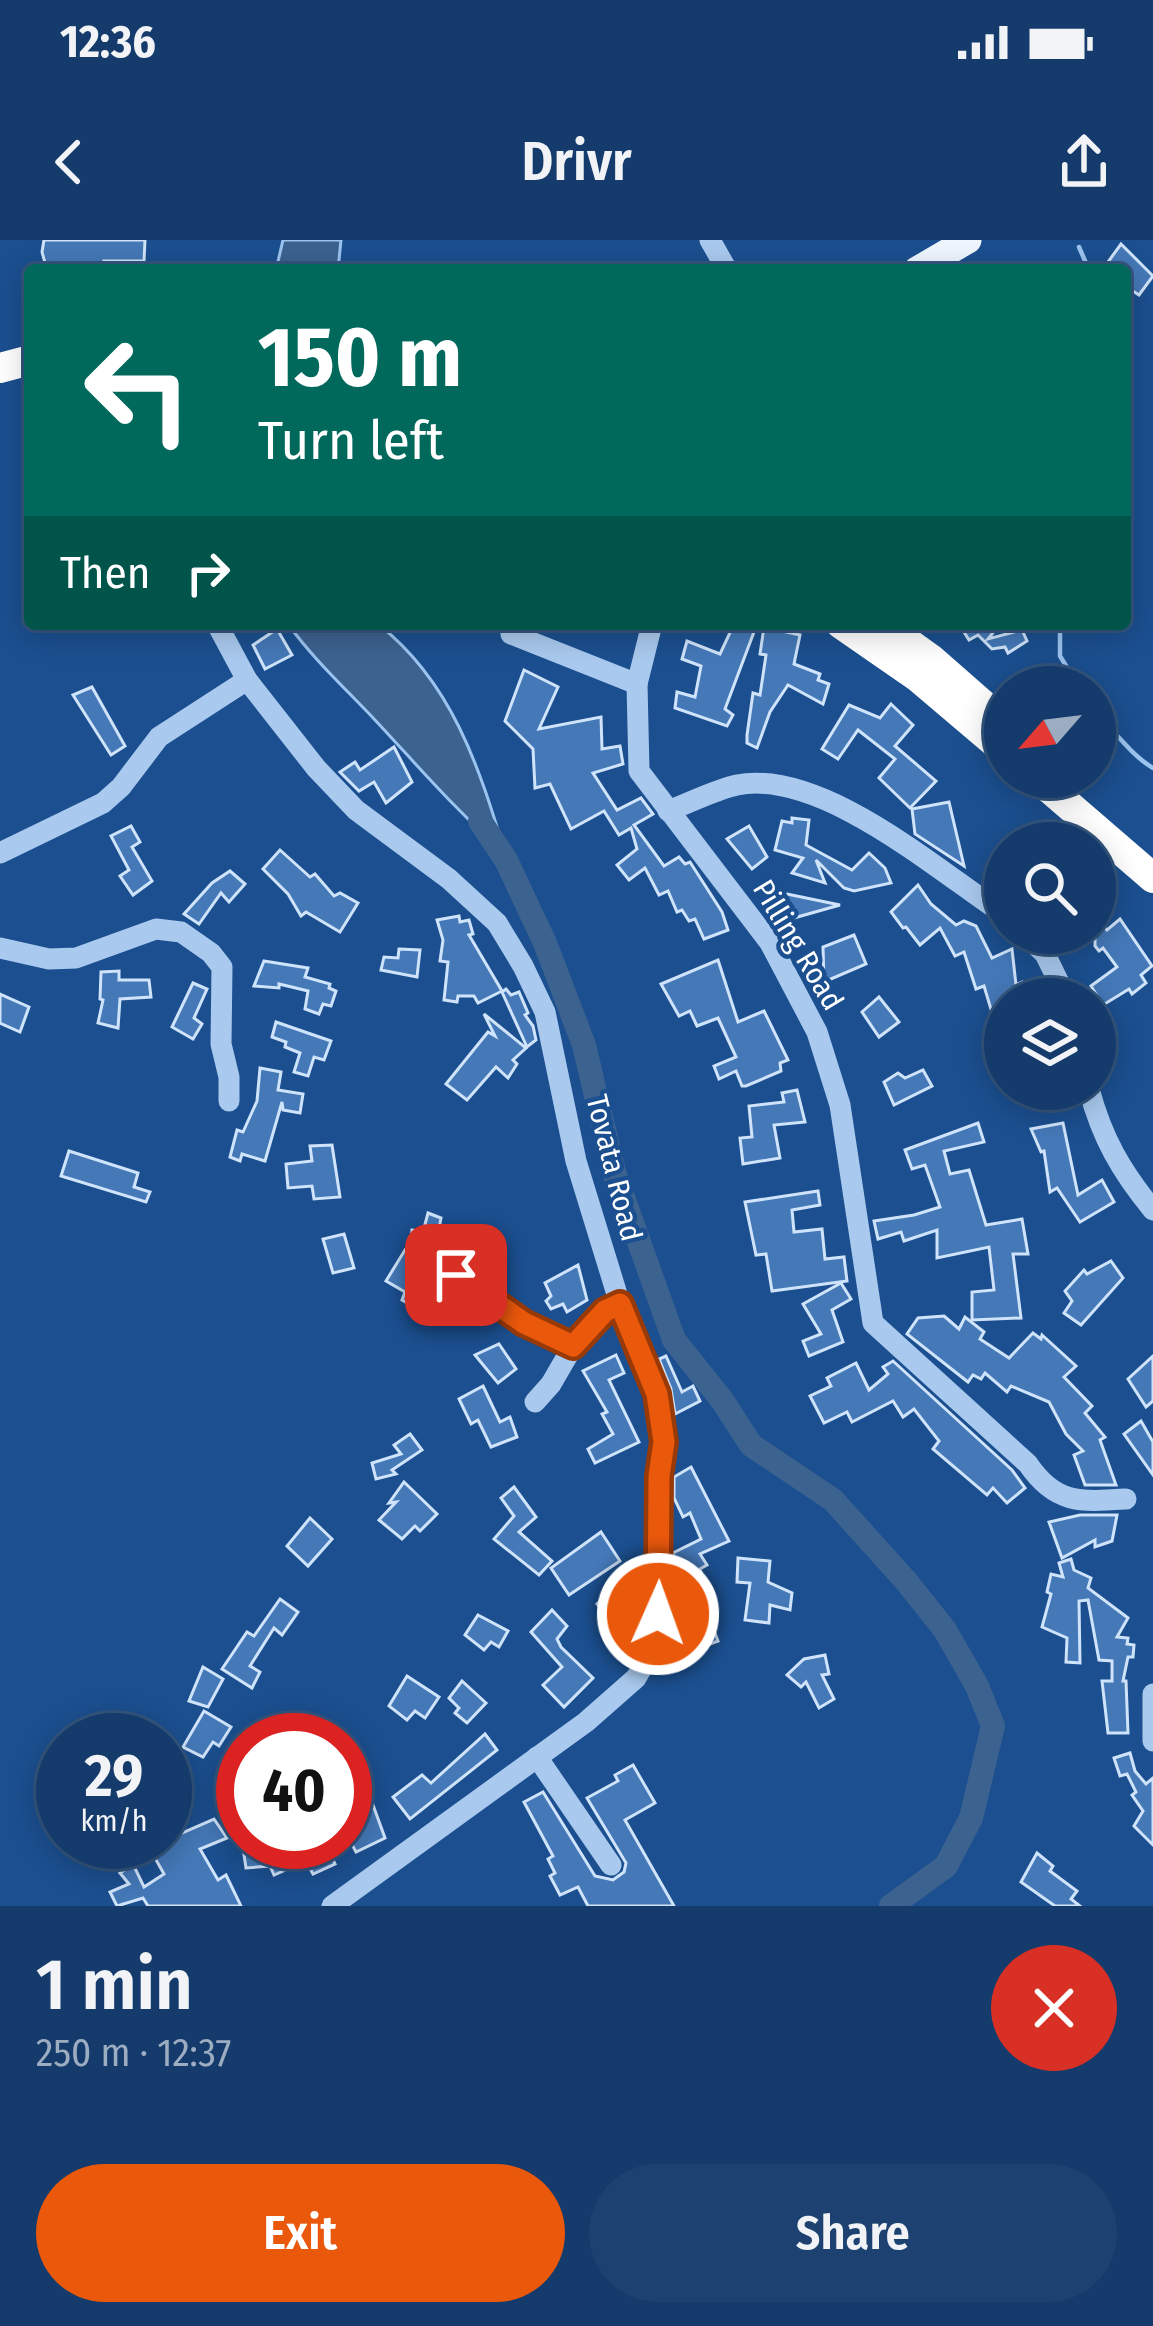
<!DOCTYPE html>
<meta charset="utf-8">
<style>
:root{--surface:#143b6b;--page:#1d4271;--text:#f1f3f6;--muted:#9dadc1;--line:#33557e;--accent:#ea580c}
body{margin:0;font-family:"Fira Sans Condensed",sans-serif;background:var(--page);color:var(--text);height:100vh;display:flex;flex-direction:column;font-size:45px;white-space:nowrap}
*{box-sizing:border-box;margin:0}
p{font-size:39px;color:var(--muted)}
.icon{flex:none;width:66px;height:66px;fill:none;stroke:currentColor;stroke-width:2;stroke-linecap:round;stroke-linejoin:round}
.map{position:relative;height:1666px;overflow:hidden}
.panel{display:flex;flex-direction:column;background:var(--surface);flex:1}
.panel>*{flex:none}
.banner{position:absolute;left:24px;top:24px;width:1107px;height:366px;border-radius:12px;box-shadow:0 6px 30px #0003,0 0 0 3px var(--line);background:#00695c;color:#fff;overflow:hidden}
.needle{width:78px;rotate:242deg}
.fabs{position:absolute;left:984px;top:426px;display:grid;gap:24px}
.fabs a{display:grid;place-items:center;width:132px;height:132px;border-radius:50%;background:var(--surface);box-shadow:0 6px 30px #0003,0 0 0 3px var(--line);font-size:60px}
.speed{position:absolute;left:36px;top:1473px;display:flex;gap:24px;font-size:60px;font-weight:700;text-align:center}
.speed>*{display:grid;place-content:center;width:156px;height:156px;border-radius:50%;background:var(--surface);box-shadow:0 6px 30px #0003,0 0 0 3px var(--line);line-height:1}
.speed small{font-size:30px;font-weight:400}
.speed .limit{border:18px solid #d22;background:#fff;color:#111}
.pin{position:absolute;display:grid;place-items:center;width:102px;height:102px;color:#fff;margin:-51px;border-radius:24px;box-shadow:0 6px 18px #0006}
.me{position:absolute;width:132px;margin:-66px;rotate:2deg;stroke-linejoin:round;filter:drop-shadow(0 0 9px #0008)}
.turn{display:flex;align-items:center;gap:42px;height:252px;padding:0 36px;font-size:54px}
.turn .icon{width:156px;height:156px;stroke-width:2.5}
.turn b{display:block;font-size:84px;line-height:102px}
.then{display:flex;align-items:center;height:114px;padding:0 36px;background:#0003;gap:24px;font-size:45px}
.round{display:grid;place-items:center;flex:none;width:126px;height:126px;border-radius:63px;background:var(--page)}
.overview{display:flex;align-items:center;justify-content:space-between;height:204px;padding:0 36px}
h1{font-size:72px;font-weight:600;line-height:90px}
.cta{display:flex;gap:24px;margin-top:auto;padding:24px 36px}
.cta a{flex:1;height:138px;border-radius:72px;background:var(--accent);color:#fff;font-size:48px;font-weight:600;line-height:138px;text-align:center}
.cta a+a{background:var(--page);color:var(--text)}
.status{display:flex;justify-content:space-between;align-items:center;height:84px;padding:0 60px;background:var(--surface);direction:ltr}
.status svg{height:33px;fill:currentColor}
header{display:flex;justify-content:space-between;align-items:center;height:156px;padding:0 36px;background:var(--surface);font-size:54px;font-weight:600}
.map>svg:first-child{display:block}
</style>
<div class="status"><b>12:36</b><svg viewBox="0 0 49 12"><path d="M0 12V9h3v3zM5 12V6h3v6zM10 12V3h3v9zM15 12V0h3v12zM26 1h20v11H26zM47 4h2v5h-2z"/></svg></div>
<header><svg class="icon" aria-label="back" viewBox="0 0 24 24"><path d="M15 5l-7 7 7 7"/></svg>Drivr<svg class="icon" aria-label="share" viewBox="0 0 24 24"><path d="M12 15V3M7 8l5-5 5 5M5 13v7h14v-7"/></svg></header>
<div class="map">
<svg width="1153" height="1666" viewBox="0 0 1153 1666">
<rect width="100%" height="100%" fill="#1b4f8f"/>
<g fill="#3c6290" stroke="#9cc4f0" stroke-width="3">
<polygon points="283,0 341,0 338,30 276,30"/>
<path d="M288,384h90c74,58 101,143 127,229 -48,-41 -87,-87 -130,-133 -30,-32 -61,-60 -87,-96z"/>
</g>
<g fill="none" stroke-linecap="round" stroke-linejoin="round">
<g stroke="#9cc4f0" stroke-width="4.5">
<polyline points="1079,7 1089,30"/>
<polyline points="1060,384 1060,416 1079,447"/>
<path d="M1095,475c22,16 34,39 58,53"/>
</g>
<polyline stroke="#3c6290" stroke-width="24" points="480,581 506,620 545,703 584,805 614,932 674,1100 722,1160 751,1205 833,1260 906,1341 945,1390 977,1446 993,1486 971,1578 946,1626 891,1666"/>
</g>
<g fill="#4478b7" stroke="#cfe3fa" stroke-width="3">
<polygon points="44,0 145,0 144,21 104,21 105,30 47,30 42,12"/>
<polygon points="1121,4 1153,36 1139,55 1125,46 1125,30 1108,22"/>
<polygon points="734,384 757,384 725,469 733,475 727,486 675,468 677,452 695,457 701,426 682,419 687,401 720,414"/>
<polygon points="959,384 1000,384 988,399 1022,390 1027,401 1008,413 1005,407 992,409 978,395 969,400"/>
<polygon points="764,387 800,395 794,424 820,434 818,440 829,444 823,464 788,445 770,472 757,508 747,503 747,495 753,453 760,455 766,415 760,414"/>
<polygon points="277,389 292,415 265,429 253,405"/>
<polygon points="524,430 558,447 539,489 601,477 602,509 620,506 623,524 593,533 617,570 641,558 653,574 634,585 664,626 679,617 685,624 690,622 722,672 728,690 704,699 695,679 689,681 682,670 677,672 668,651 659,655 645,628 629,640 617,625 637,609 631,588 619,595 604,571 571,589 550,544 535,548 533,509 505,481"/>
<polygon points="92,447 125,506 111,515 73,455"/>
<polygon points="891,464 913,485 895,506 936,541 910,568 879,538 895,519 858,490 838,519 822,509 849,465 880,478"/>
<polygon points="394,507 412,542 386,563 374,542 359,551 340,532 355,522 360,530"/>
<polygon points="949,562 964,626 915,594 912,569"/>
<polygon points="792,578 809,580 806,605 852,630 869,613 885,628 891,643 854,651 844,648 816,620 825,643 792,633 803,618 775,610 782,581 792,583"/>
<polygon points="131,586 140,602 132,607 152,641 133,655 120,636 129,630 111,596"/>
<polygon points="749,586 767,617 752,629 727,599"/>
<polygon points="280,610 310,637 315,634 334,656 340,653 358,663 340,692 306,672 301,676 288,654 263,629"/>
<polygon points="230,631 245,644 229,662 221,653 199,684 184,674 212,643"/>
<polygon points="918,645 931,664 956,685 964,681 976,686 992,718 1012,709 1016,745 1022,742 1028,759 1005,759 1005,776 993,776 984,746 976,749 964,712 955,716 940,688 920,705 906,687 903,688 891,672"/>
<polygon points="787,654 840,665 776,683 771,660"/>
<polygon points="459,676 460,682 469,680 473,694 469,695 502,751 478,763 474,756 458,756 457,762 444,760 448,722 440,721 443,700 437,680"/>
<polygon points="1095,678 1107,690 1120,679 1152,726 1141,735 1146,743 1132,754 1129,749 1103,765 1091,746 1117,727 1103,708 1099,711 1095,706"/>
<polygon points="854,695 866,724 824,742 823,707"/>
<polygon points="399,709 420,710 417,737 381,730 384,717 398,718"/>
<polygon points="718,720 738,782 764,771 788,820 780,823 781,831 746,846 742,846 736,831 719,839 714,826 736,817 718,778 697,786 690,771 679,776 661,744"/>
<polygon points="264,721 308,728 305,737 330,744 329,748 336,751 331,766 323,764 319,774 305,769 308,751 279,744 279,748 254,746"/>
<polygon points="119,731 119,740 149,740 151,757 120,759 118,788 98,783 103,760 100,759 101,732"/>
<polygon points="193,743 207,749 194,778 202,784 193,799 172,787"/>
<polygon points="506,749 511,755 519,752 528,773 525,775 533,786 536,800 527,807 502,752"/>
<polygon points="0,754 29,767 20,792 0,783"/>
<polygon points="879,757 899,782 879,797 862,772"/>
<polygon points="484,774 526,808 513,820 517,824 508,838 496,827 467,860 446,844 488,792 495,796"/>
<polygon points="276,782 331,801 324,820 314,817 308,836 294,832 300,813 285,807 286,802 272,797"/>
<polygon points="260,828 281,832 278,850 303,854 300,873 283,870 282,862 265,921 242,914 240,921 230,917 237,890 243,892 257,861"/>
<polygon points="923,830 932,846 894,865 884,842 898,833 905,838"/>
<polygon points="797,850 805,882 774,885 780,918 743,924 740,898 752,897 749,866 784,862 782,853"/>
<polygon points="978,883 984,902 944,911 950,934 969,930 986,985 1022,979 1028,1014 1013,1014 1021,1078 972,1080 972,1052 994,1050 989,1007 937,1018 937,990 904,1001 901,992 878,999 874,981 914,975 940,967 925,925 912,929 905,910"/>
<polygon points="1063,883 1078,955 1102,940 1114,962 1080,982 1057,948 1050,952 1044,911 1041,912 1031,889"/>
<polygon points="332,905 340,957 314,959 312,946 288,948 286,924 312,921 310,906"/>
<polygon points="69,911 138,933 134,947 150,952 146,962 61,936"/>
<polygon points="818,951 820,965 792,970 794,992 822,989 825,1019 844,1017 847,1041 772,1051 766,1014 756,1015 745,962"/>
<polygon points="428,973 441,978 439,989 443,992 440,1002 435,1000 428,1023 413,1050 426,1059 420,1070 402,1060 405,1052 386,1041 405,1010 410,1013 412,990 423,992"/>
<polygon points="344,994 354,1028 333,1033 323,999"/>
<polygon points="1111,1021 1123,1038 1081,1085 1064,1073 1072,1061 1065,1051 1084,1030 1087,1034"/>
<polygon points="578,1025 587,1060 567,1072 563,1064 551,1069 546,1061 551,1056 545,1043"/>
<polygon points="841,1043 851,1059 832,1070 843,1102 809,1116 803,1101 821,1094 803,1064"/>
<polygon points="944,1076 959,1089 965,1077 984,1092 980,1099 1009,1118 1033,1093 1041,1099 1042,1095 1076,1126 1064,1137 1092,1166 1085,1173 1105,1197 1100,1200 1116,1245 1085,1245 1074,1215 1083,1211 1066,1194 1049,1162 1011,1146 1007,1152 985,1133 981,1139 973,1135 968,1142 907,1094 918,1078"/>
<polygon points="499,1104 516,1129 498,1143 475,1115"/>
<polygon points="616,1115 624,1133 609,1140 639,1202 595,1223 588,1209 613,1194 602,1174 607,1172 583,1131"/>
<polygon points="666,1116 682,1152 693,1146 700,1161 675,1174 671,1149 659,1119"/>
<polygon points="1153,1116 1153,1161 1146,1167 1128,1139"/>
<polygon points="893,1121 1012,1230 1025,1248 1007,1263 993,1248 987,1255 933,1209 939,1201 914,1169 903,1177 893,1161 852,1182 847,1172 824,1183 810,1156 831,1146 827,1138 856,1123 869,1150 888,1134 883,1127"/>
<polygon points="483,1146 500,1182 510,1177 517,1197 491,1207 478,1180 471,1184 459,1159"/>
<polygon points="1141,1181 1153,1202 1153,1235 1124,1194"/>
<polygon points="410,1194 422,1210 392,1230 396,1234 376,1239 372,1223 401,1214 394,1205"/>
<polygon points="691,1227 729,1301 700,1314 707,1325 700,1329 702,1335 685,1345 673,1326 673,1313 701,1299 690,1273 683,1277 674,1258 674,1237"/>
<polygon points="404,1242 437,1274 420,1291 415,1286 402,1299 379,1280 396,1262 389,1263"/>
<polygon points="514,1247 536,1277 519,1292 552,1321 539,1335 494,1299 514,1276 501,1258"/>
<polygon points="1080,1275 1117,1275 1112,1301 1095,1307 1095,1300 1062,1318 1049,1282"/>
<polygon points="310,1278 332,1299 308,1326 287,1306"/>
<polygon points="601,1292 620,1321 569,1355 551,1328"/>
<polygon points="738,1318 770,1321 768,1342 792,1353 790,1370 770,1365 769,1383 745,1380 750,1343 737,1342"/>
<polygon points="1071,1319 1074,1330 1091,1338 1088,1348 1128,1378 1117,1397 1128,1398 1127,1404 1134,1405 1133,1417 1128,1417 1123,1441 1126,1441 1128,1493 1108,1493 1102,1441 1112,1441 1112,1421 1099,1420 1088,1360 1079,1361 1080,1423 1066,1422 1067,1398 1042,1387 1051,1354 1047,1352 1051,1334 1063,1337 1059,1323"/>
<polygon points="626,1340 641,1360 613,1381 597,1364"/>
<polygon points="280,1359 298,1372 282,1395 274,1388 250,1426 260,1432 252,1448 222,1429 247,1392 254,1396"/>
<polygon points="706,1369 718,1401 691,1411 679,1381"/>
<polygon points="552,1370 567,1386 557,1399 561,1407 593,1438 564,1467 543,1445 562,1427 531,1392"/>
<polygon points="478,1375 508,1391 499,1407 491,1402 484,1410 465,1395"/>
<polygon points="825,1415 829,1434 822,1435 834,1459 819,1468 806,1442 801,1447 787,1435 804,1419"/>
<polygon points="203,1427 223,1439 208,1467 189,1461"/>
<polygon points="407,1436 439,1457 425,1478 415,1471 407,1480 389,1466"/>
<polygon points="462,1441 486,1463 467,1483 455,1473 459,1468 449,1458"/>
<polygon points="204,1471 231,1487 219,1506 213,1502 203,1517 183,1507"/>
<polygon points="485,1494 497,1510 410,1579 393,1557 422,1535 431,1543"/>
<polygon points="1130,1513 1135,1531 1146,1544 1153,1538 1153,1605 1134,1586 1143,1571 1132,1555 1136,1552 1127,1534 1120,1536 1114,1518"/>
<polygon points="633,1525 655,1563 625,1580 674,1666 588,1666 578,1647 560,1655 550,1636 555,1633 548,1619 553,1616 524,1562 543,1552 595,1636 613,1640 624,1632 626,1623 587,1558 618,1541 615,1535"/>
<polygon points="373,1565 385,1598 356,1612 345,1591 345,1580"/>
<polygon points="165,1578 175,1596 214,1579 227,1598 200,1609 218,1640 226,1635 241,1666 148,1666 143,1658 117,1666 110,1652 129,1644 120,1633 133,1624 144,1647 164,1634 146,1602 165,1602"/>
<polygon points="242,1602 261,1602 261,1608 288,1602 293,1613 325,1602 335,1624 313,1634 306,1621 274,1635 270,1626 246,1628"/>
<polygon points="1037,1613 1053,1626 1050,1631 1077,1651 1071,1659 1080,1666 1055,1666 1021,1642"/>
</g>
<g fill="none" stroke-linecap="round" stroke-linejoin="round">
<g stroke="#a9c9ee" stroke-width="21">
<polyline points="710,0 727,30"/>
<polyline points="217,384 247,440 316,528 356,570 449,639 497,683 523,726 545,772 576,921 620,1064 657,1154 664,1202 659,1236 658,1374 650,1414 636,1438 586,1482 332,1666"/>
<path d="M652,384l-15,60 2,87 131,172 47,89 23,73 33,218 155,141c27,40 52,38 98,35"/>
<polyline points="511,394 637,444"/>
<path d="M668,571c22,-8 46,-21 69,-26 84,-17 201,86 268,130"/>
<polyline points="0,613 103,563 121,547 159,497 247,440"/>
<polyline points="1024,693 1045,714 1067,759"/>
<polyline points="0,708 49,719 76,718 156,689 181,692 211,713 222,727 221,804 229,837 229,861"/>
<path d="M1089,849c13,49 32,82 64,121"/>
<polyline points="456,1035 524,1083 573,1106 605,1071 620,1064"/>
<polyline points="535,1162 551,1144 573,1106"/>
<polyline points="1153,1454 1153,1501"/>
<polyline points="537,1517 611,1625"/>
</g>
<polyline stroke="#f0f6ff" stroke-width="27" points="917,30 968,0"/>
<g stroke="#fff" stroke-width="30">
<polyline points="0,128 30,120"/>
<polyline points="841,384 919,438 1005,511"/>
<polyline points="882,384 932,420 1005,484"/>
<polyline points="1036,537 1153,638"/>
</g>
</g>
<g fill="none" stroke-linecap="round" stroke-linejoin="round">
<g stroke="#983908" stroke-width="30">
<polyline id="route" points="456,1035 524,1083 573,1106 605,1071 620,1064 657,1154 664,1202 659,1236 658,1374"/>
</g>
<use href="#route" stroke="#ea580c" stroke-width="21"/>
</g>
<g text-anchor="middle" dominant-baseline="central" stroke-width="9" stroke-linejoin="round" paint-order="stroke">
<g font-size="30" fill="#fff" stroke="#1b4f8f">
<text transform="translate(798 705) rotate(59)">Pilling Road</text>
<text transform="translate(614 928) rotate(76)">Tovata Road</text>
</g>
</g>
</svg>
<div class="fabs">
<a><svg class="needle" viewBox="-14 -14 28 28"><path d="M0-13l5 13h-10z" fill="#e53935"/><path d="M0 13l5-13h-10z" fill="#9dadc1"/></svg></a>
<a><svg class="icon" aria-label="search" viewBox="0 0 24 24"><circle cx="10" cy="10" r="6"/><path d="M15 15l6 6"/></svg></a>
<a><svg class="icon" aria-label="layers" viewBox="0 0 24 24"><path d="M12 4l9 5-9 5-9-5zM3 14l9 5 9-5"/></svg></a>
</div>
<div class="speed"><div>29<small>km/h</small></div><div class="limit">40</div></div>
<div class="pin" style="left:456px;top:1035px;background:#d93025"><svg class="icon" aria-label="arrive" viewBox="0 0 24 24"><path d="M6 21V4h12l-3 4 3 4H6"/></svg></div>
<svg class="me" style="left:658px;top:1374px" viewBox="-20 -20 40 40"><circle r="17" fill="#ea580c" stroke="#fff" stroke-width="3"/><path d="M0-11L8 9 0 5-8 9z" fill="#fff"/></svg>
<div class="banner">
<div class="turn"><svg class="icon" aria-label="left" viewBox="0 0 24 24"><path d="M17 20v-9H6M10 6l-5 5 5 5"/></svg><div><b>150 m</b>Turn left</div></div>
<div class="then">Then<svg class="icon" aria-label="right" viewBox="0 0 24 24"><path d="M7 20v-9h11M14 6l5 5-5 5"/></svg></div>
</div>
</div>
<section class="panel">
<div class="overview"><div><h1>1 min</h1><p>250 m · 12:37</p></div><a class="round" style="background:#d93025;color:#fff"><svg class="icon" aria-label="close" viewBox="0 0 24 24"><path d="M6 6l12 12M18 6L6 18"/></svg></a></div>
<div class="cta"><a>Exit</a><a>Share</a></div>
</section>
